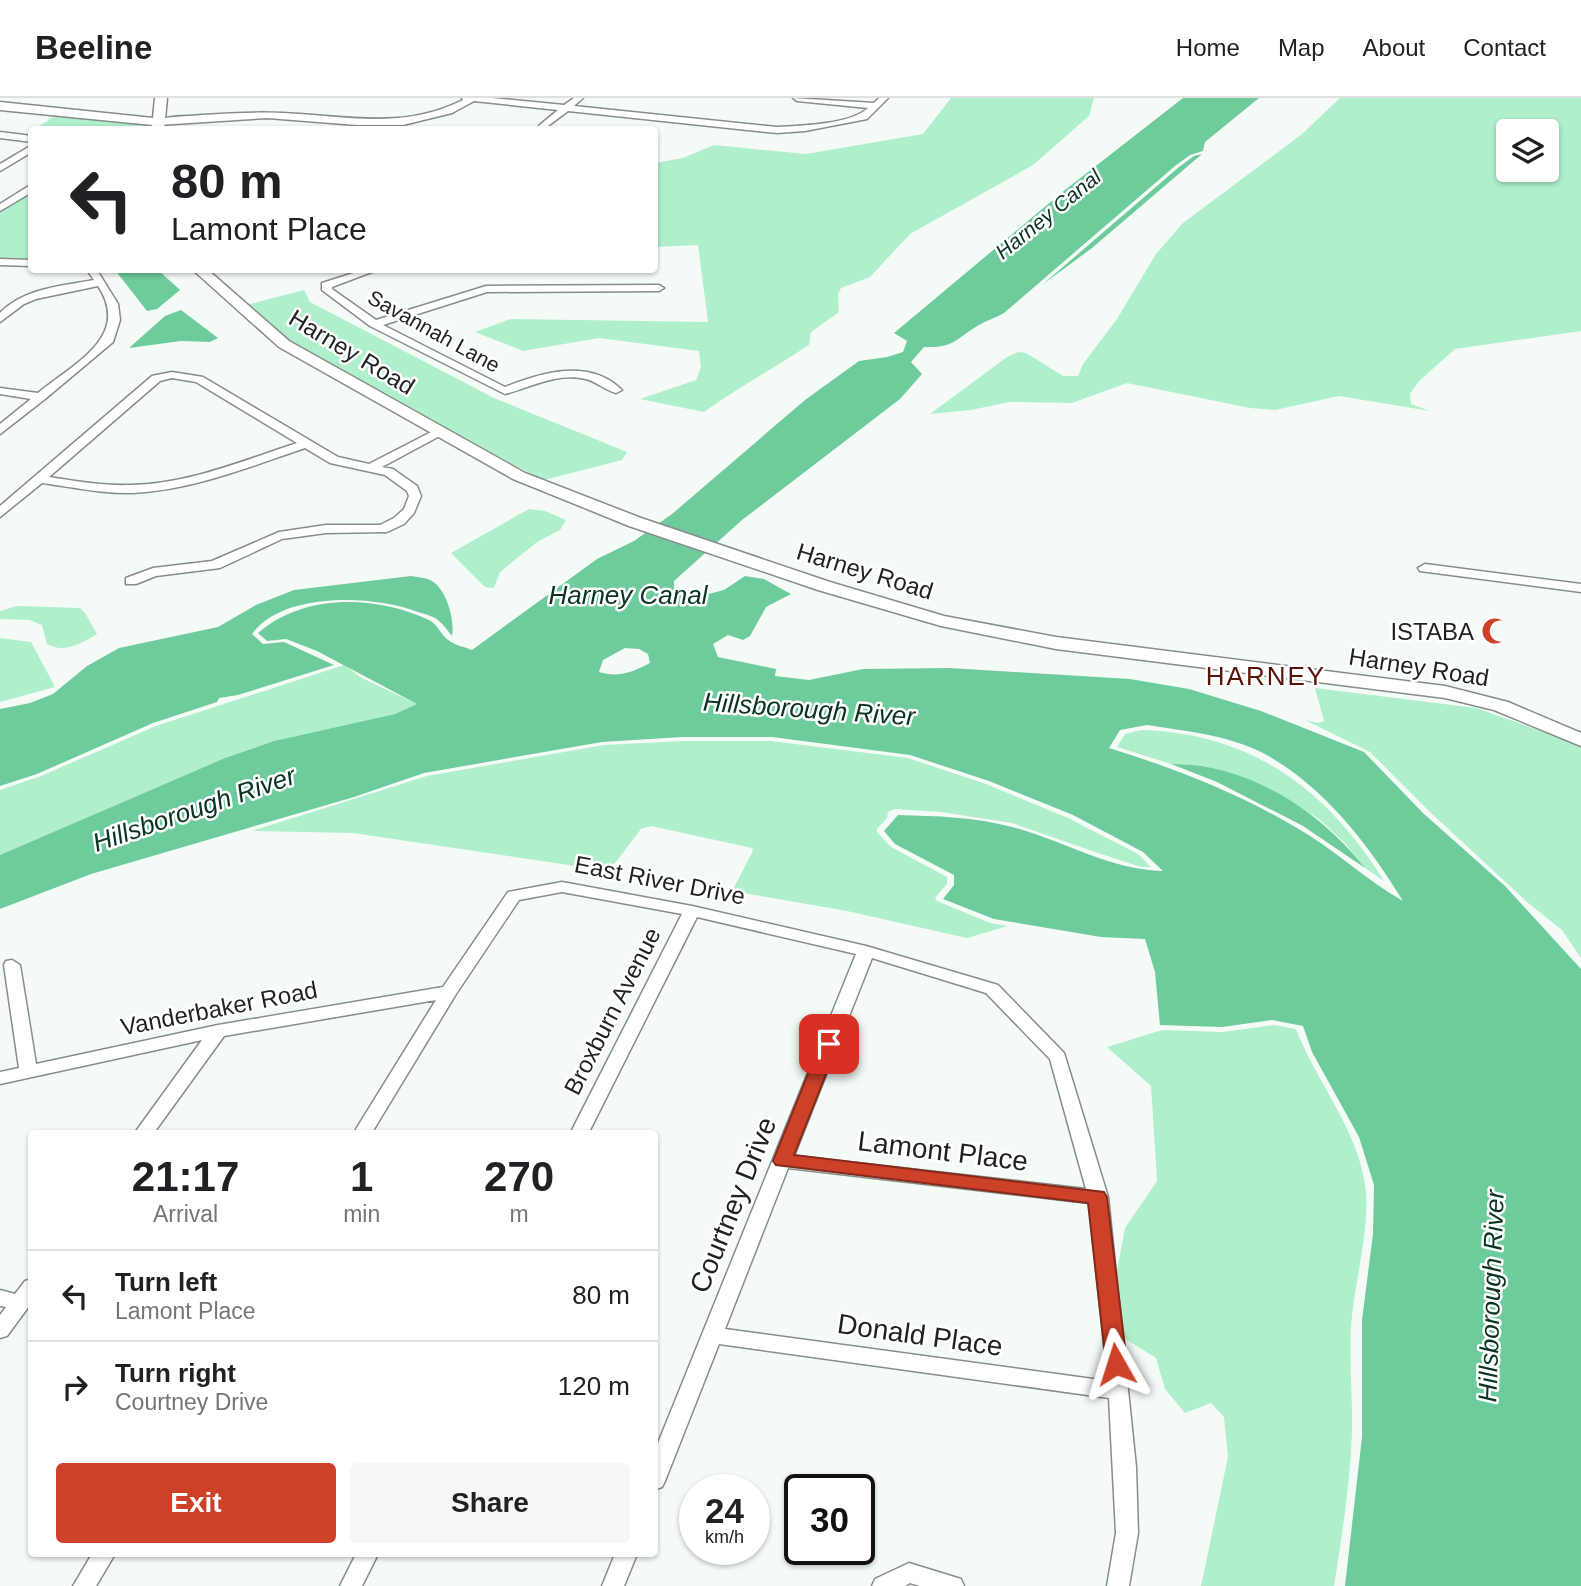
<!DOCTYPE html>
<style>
:root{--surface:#fff;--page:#f6f6f6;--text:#202124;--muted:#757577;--line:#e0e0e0;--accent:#cd4129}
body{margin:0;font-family:Helvetica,sans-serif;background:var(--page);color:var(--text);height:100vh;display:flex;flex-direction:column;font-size:26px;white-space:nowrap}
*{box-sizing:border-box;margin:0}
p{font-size:23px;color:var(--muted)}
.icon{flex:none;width:38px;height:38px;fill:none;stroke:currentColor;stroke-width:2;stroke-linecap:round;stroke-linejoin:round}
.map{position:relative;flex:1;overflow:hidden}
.drawer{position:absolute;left:28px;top:1032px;width:630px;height:427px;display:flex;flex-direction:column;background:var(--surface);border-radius:7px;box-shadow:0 2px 5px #0004}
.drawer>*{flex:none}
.hud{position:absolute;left:28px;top:28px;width:630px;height:147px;border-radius:7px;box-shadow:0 2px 5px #0004;background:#fff;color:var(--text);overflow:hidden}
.fabs{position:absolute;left:1496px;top:21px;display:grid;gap:14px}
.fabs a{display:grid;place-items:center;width:63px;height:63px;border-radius:7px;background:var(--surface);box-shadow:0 2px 5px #0004;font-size:35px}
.speed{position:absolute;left:679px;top:1376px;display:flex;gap:14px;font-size:35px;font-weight:700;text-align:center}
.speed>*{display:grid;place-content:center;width:91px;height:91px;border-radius:50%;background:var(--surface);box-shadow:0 2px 5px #0004;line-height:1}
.speed small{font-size:18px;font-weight:400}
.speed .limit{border:4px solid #111;border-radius:10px;background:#fff;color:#111}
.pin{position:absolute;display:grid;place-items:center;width:60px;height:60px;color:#fff;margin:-30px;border-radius:14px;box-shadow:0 4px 10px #0006}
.me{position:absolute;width:77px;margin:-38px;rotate:354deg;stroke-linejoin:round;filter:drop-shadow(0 0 5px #0008)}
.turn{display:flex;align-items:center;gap:24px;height:147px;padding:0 28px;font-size:32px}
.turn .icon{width:91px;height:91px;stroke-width:2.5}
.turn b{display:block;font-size:49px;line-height:60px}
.eta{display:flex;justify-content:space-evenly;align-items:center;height:119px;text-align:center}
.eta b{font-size:42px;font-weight:700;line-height:49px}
.action{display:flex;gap:14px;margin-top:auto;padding:14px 28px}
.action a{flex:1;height:80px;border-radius:7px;background:var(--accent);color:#fff;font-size:28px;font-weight:700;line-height:80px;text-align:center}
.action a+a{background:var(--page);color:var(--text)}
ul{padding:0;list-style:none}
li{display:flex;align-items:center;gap:21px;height:91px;padding:0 28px;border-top:2px solid var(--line)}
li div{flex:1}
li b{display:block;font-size:26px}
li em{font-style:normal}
header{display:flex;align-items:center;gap:42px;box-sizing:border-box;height:98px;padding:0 35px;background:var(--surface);border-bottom:2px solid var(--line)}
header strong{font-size:33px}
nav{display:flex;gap:38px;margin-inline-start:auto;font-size:24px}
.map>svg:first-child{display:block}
</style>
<header>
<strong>Beeline</strong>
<nav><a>Home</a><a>Map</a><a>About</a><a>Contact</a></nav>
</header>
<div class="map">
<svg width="1581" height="1488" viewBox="0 0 1581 1488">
<rect width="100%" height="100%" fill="#f4fbf7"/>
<g fill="#afefcb" fill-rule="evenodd">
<path d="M951,0h143l-5,18 -56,49 -123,69 -40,43 -29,11 -3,6 1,18 -28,20 -2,13c-35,23 -71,43 -105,67l-64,-13 56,-19 5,-13 -2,-16 -100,-13 -76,13 -48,-19 36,-13 197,3 -10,-77 -43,2v-84l28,-5 31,-13 92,9 117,-20z"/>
<path d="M1340,0h241v233l-126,18 -36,32 -9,13 1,10 19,7 -91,-15 -64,14 -25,-2 -123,-25 -55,20 -63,-1 -38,8 -41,4 77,-57 11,-5 8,1 37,23h15l5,-12 34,-45 39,-65 27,-31 119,-89zM1508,33h39v39h-39z"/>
<polygon points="58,16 142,25 141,31 33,32"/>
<polygon points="31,91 31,164 0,162 0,112"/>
<polygon points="304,192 310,204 494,300 627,354 622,362 544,382 432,326 298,253 242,208"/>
<polygon points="529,411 545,413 566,422 560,432 537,444 500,474 494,490 485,489 451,455"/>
<path d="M17,508l63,2 5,5 12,21c-15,9 -33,20 -50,10l-5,-19 -13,-5 -29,-1v-8z"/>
<polygon points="0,540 31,544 55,589 0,604"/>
<polygon points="344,567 362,580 417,606 395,616 274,643 225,660 0,757 0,692 41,678 156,628"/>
<polygon points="1315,590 1476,610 1581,647 1581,860 1562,832 1527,804 1430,714 1370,654 1305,622 1318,625 1324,623"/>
<path d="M1141,632c110,3 186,59 243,151l-19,-13 -20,-25 -26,-24 -48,-30 -85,-25h-15l-54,-17 8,-13z"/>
<polygon points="683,643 771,643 908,660 986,686 1068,720 1138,756 1151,769 1141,769 1098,755 1012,725 941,714 894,711 888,714 887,720 877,731 877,734 891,749 947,779 947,786 935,800 937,803 990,825 1008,828 967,840 847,813 732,793 753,753 752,750 651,728 641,731 609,773 353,735 252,733 427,678 604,647"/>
<path d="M1274,927l22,4c20,52 60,98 69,155 6,38 -9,93 -13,132 -4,38 1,78 0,117 -2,51 -10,103 -18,153h-133l27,-129 -4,-40 -13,-14 -26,10 -20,-24 -9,-31 -32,-20 -7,-67 8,-43 32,-47 -6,-95 -44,-39 55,-17 61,2z"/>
</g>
<g fill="#6ecb9b" fill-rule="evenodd">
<path d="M1183,0h76l-54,44 -2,9 -13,4 -15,11 -171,147c-8,5 -17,7 -25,12 -24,14 -24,23 -55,22l-13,15 11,12 -22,25 -158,121 -68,61v13l19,4 31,-8 21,-14 19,3 27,15 -25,13 -16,29 -7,4 -15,-5 -15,9 5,13 58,12 -1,7 34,4 54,-11 87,-1 180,11 59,10 72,22 103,41 59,61 82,73 76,83v617h-236l17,-149v-117l11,-86 1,-49 -15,-48 -47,-85 -9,-26 -31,-6 -50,7 -62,-2 -5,-53 -10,-33 -44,-2 -107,-18 -51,-20 11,-14v-10l-59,-31 -11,-13 14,-16c38,1 77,2 114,12 51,13 97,43 151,44l-20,-19 -70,-37 -84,-34 -79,-26 -138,-18h-90l-80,5 -178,31 -70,24 -263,77 -91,35v-54l225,-97 49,-17 121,-27 22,-10 -100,-53 -31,-12 -19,2 -9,-8c46,-40 118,-38 171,-13 8,4 11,13 18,19 6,6 18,8 25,11l125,-91 37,-18 38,-27 133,-114 54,-39 28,-4 16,-5 4,-11 -13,-8 171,-143zM625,550l14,1 9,5 2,9c-17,9 -32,15 -51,9l4,-12zM1147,627c38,6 81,10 116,28 61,33 105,91 140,148 -37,-21 -69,-52 -106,-73 -59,-35 -123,-60 -188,-80l11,-18z"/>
<polygon points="1202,56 1092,150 1042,187 1179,69 1194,58"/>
<polygon points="115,172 158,172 180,192 157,211 147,213"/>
<polygon points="181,212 218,240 210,244 181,243 129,250 165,218"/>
<path d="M411,478c6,1 16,2 21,5 15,9 23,40 20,55 -4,-5 -9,-12 -14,-16 -5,-4 -14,-6 -20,-8 -44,-17 -135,-21 -166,22l11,10 21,-2 50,23 -96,30 -19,3 -2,4 -64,21 -116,51 -37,12v-77l30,-6 23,-9 34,-28 32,-18 99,-21 38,-22 38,-15z"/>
<path d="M1171,666c76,-1 148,46 194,104l-62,-42 -86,-44z"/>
</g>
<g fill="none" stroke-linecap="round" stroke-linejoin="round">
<g stroke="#878d8a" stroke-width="3">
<g id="minor">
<path d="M462,0h30l72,7 10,-7h9l-9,8 203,21c24,-1 75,-3 91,-19l-71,-7 -4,-3 81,5 5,-5h9l-21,21 -62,12 -28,2 -209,-22 -24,18 -5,-3 2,-2 17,-14 -84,-9 -22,12 -49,12h-46l-90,-7 -108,7 -5,-3c12,-7 34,-5 48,-7 27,-2 54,-3 81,-2 64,3 120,17 180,-13z"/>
<polygon points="0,34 32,38 32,44 0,40"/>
<polygon points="32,47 32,54 0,73 0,66"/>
<polygon points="32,86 32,94 0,113 0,106"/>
<polygon points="0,161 32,162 32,168 0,167"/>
<path d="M87,172h10l21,34 2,16 -7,22 -68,57 -45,35v-10l31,-25 -31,-5v-6l38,5c35,-29 94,-56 60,-107l-62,13 -12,5 -24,18v-9c24,-25 62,-27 94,-33z"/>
<path d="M363,172h14l-45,17v2l44,31 110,-34 173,-1 5,3 -5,3 -172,1 -104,33 122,62c37,-15 85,-29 117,3l-6,3c-11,-3 -19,-11 -30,-14 -29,-7 -54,8 -81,15l-135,-68 -48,-36v-7z"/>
<path d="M172,274l31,5 135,80 31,7 68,-35h8l2,3 -65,35 11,2 24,17 4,10 -7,17 -10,11 -17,8 -61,1 -44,6 -62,29 -64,8 -20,8h-10v-6l27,-10 59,-7 67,-29 47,-7h54l14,-7 10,-9 5,-13 -2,-5 -22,-16 -55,-12 -25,-15c-56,19 -112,42 -172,45 -30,1 -61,-6 -91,-10l-42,34v-11l152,-130zM172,280l24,4 101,61c-55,18 -109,41 -167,42 -27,1 -54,-4 -81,-8l111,-96z"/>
<polygon points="1425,466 1581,486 1581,494 1420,473 1418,470"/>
<path d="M562,784l130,24 174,40 132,39 66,68 44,144 28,270 2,66 -9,53h-22l9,-53 -7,-135 -390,-54 -54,137 -3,6 -8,3v-37l202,-499 -159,-37 -109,217h-18l112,-220 -120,-22 -43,8 -63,94 -85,140h-18l83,-134 -212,36 -71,98h-19l68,-94 -202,44v-12l19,-4 -15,-103 2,-4 6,-1 8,5 16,99 182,-39 225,-38 65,-95zM872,860l114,35 64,66 36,130 -292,-33zM788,1070l301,35 19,178 -383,-52z"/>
<polygon points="32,1181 32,1204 7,1238 0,1240 0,1217 6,1209 0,1208 0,1192 15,1196 25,1183"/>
<polygon points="92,1456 115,1456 96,1488 73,1488"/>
<polygon points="356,1456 378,1456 362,1488 340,1488"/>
<polygon points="615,1456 637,1456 624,1488 602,1488"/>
<polygon points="909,1465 961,1481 964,1488 920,1488 910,1485 905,1488 872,1488 875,1481"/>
</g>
</g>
<g stroke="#878d8a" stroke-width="3">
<g id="tertiary">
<polygon points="155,0 167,0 164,32 152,32 152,27 0,12 0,4 153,20"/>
<polygon points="193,172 208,172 289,243 525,375 641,420 830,484 944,518 1056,539 1445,588 1508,604 1581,635 1581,648 1494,612 1445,600 1056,551 941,528 818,492 629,428 513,381 279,249"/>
</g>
</g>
<use href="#minor" fill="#fff" fill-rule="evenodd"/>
<use href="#tertiary" fill="#fff" fill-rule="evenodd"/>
</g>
<polygon fill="#cd4129" stroke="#852a1b" stroke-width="2" points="829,940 838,946 794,1057 1104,1094 1107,1099 1127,1266 1124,1271 1116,1274 1109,1271 1106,1266 1088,1105 776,1067 773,1063 820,946"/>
<defs>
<g id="mosque-bare" transform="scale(2.1)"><path d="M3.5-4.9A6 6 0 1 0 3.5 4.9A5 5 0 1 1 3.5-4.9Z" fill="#cd4129" stroke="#fff" stroke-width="2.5" paint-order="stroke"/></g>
</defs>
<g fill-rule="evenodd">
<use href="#mosque-bare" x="1495" y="533"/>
</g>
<g text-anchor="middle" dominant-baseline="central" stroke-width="5" stroke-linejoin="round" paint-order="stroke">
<g font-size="21" font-style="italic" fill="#083320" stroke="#fff">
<text transform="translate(1048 116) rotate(-39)">Harney Canal</text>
</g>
<g font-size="21" fill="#1f2220" stroke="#fff">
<text transform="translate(434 233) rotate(29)">Savannah Lane</text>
</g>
<g font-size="24" fill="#1f2220" stroke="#fff">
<text transform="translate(352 254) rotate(31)">Harney Road</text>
<text transform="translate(865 473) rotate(17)">Harney Road</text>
<text transform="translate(1419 569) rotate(9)">Harney Road</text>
<text transform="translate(660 782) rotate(11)">East River Drive</text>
<text transform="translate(219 910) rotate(-11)">Vanderbaker Road</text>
<text transform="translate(612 913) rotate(-63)">Broxburn Avenue</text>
</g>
<g font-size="24" fill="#1f2220" stroke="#fff" text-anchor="end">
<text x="1474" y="533">ISTABA</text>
</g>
<g font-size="26" font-style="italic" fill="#083320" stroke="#fff">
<text x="628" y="497">Harney Canal</text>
<text transform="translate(809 611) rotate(4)">Hillsborough River</text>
<text transform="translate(194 711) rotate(-19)">Hillsborough River</text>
<text transform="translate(1491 1198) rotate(-88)">Hillsborough River</text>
</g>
<g font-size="26" letter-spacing="2" fill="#561307" stroke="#fff">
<text x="1266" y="578">HARNEY</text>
</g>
<g font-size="28" fill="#1f2220" stroke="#fff">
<text transform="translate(943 1053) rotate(7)">Lamont Place</text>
<text transform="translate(733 1107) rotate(-68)">Courtney Drive</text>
<text transform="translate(920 1237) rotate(8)">Donald Place</text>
</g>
</g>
</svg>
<div class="fabs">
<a><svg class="icon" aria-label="layers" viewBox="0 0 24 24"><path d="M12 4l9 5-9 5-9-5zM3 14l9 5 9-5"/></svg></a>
</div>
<div class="speed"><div>24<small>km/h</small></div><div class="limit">30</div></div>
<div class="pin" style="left:829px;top:946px;background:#d93025"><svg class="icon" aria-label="arrive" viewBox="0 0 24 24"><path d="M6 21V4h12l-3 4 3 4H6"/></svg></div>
<svg class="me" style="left:1116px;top:1266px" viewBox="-20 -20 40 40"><path d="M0-17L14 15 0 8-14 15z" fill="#cd4129" stroke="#fff" stroke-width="4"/></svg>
<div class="hud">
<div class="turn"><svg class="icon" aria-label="left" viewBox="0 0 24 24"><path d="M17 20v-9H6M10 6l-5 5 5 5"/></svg><div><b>80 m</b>Lamont Place</div></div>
</div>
<section class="drawer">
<div class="eta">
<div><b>21:17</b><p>Arrival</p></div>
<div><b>1</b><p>min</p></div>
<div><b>270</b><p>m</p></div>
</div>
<ul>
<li><svg class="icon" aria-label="left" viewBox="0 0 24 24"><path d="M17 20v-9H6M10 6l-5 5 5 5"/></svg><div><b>Turn left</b><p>Lamont Place</p></div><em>80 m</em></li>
<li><svg class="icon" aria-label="right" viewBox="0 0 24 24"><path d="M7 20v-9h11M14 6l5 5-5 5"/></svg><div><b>Turn right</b><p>Courtney Drive</p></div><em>120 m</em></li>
</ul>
<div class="action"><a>Exit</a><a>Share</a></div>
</section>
</div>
